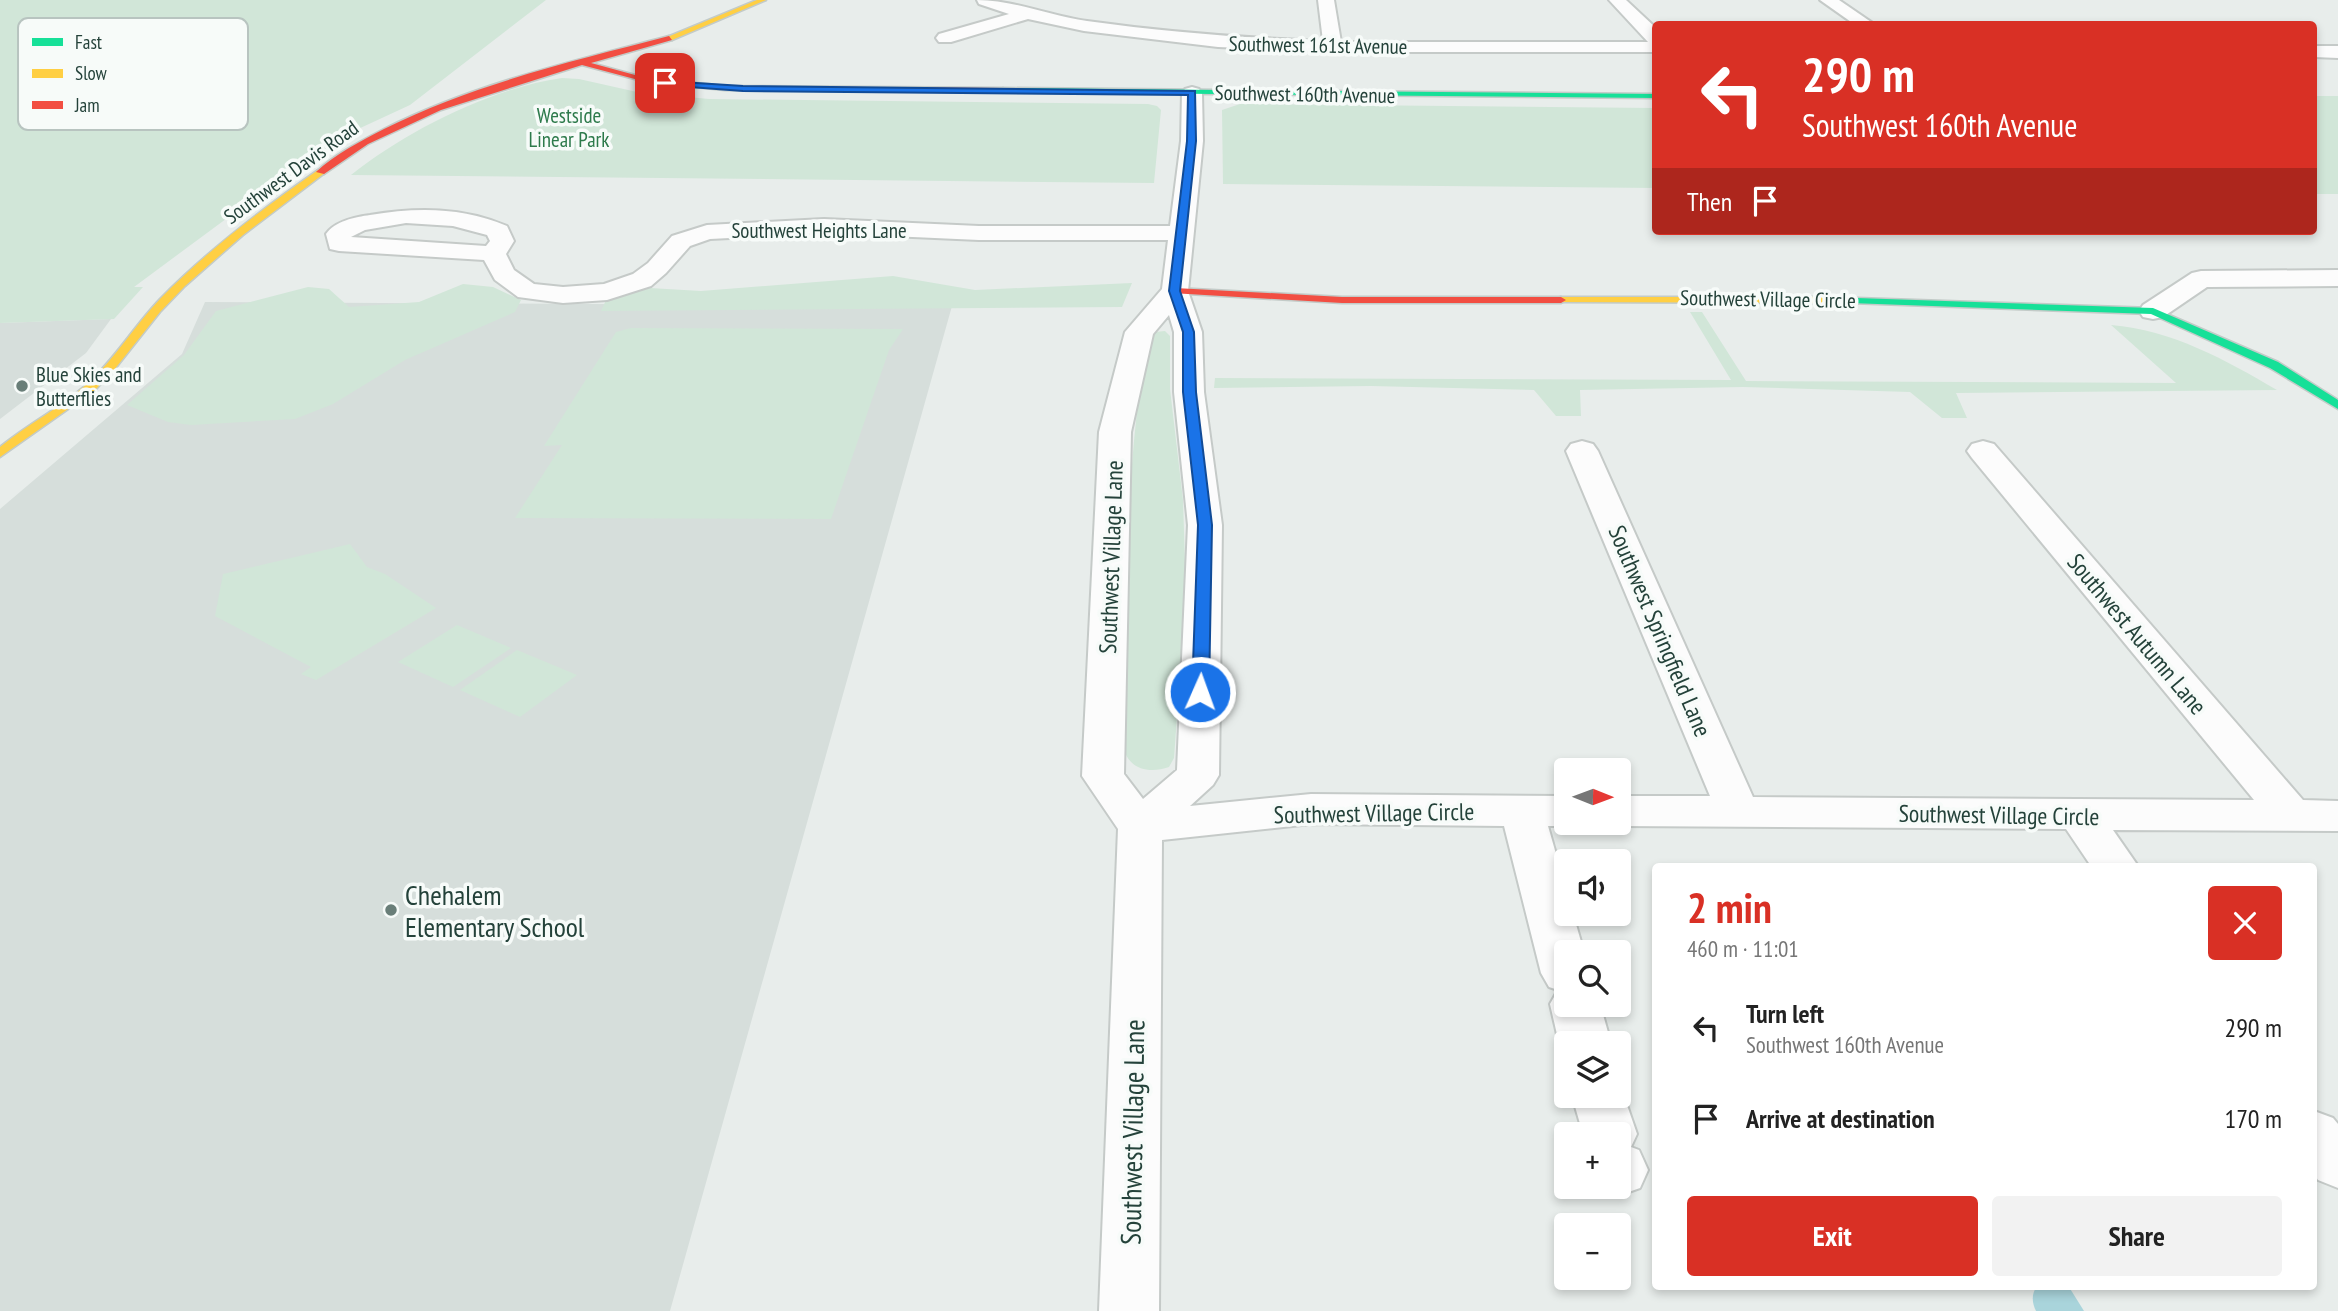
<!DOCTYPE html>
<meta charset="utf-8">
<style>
:root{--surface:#fff;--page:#f2f2f2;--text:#222;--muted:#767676;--accent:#d93025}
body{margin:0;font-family:"PT Sans Narrow",sans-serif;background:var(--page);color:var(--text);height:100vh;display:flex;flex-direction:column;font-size:26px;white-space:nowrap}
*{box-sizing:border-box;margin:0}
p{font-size:23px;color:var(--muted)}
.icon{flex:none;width:38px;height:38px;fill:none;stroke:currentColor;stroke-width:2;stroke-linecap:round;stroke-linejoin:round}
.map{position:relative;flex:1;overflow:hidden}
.sheet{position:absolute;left:1652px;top:863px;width:665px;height:427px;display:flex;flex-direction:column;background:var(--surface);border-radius:7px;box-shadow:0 4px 10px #0003}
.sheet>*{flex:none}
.top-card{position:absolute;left:1652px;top:21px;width:665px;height:214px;border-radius:7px;box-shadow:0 4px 10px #0003;background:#d93025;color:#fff;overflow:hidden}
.needle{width:46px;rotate:91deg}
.buttons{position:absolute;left:1554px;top:758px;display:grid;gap:14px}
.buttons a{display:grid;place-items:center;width:77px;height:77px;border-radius:7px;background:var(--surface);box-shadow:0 4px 10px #0003;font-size:35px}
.pin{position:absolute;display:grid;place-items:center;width:60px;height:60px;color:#fff;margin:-30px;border-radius:14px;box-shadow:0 4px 10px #0006}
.me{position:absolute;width:77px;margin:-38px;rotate:2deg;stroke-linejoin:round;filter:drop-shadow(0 0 5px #0008)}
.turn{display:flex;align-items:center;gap:24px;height:147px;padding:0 35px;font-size:32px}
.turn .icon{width:91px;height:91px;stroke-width:2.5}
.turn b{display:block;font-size:49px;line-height:60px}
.then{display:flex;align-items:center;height:66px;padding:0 35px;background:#0003;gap:14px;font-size:26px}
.round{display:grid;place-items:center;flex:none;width:74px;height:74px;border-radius:7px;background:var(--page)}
.summary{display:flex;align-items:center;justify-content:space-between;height:119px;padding:0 35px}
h1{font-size:42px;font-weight:700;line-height:52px;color:var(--accent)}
.button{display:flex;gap:14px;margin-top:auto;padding:14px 35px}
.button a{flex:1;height:80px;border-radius:7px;background:var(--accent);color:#fff;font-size:28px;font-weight:700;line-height:80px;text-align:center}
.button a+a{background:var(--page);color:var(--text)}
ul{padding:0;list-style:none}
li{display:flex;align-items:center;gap:21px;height:91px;padding:0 35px}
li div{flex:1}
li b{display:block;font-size:26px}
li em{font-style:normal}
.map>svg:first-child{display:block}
</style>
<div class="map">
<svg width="2338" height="1311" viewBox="0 0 2338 1311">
<rect width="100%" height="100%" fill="#e8edeb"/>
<g fill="#d6dedb">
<polygon points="205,302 952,306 670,1311 0,1311 0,509 182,354"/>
<polygon points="111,319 86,353 0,419 0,323"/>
</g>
<g fill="#d1e6d8">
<polygon points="0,0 546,0 410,105 356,130 296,167 134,287 143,287 114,319 0,323"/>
<path d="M562,78l17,1 58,13 72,7 439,5 9,2 4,4 -7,73 -803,-8c55,-44 140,-87 211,-97z"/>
<polygon points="2314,96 2338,96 2338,194 2314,194 2314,104 2317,103"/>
<polygon points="1240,104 1655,108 1655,188 1223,184 1222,110"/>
<polygon points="893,276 975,290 1132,283 1122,307 601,311 606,300 650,288 701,291"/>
<polygon points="463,284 493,287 521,300 515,312 405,360 333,404 295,419 191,425 168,422 127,405 184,355 216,311 308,287 329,289 349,307 419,302"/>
<path d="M1690,312h12l44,69 430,2 -65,-58c61,5 115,35 166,65l-321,3 11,25h-25l-32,-26 -167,-5 -163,3 1,26h-25l-22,-26 -163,-4 -157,2 1,-10 516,2z"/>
<polygon points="631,328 903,329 889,350 831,519 515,518 562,445 544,446 616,332"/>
<path d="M1165,331l5,5v53l13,111 3,94 -12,164 -5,9c-17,6 -36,4 -44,-14 2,-110 -1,-222 11,-332 3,-28 6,-64 19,-89z"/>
<polygon points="350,544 367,567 385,574 436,608 316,680 301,674 311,667 215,616 223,574"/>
<polygon points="457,625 511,648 453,687 398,662"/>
<polygon points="517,650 577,675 520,717 460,690"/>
</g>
<path fill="#a9d4db" d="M2037,1286l32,1 15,24h-48c-4,-8 -5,-17 1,-25z"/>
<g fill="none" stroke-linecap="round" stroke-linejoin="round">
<g stroke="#c5cac8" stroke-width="4">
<g id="street">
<path d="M977,0c37,0 73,16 110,21 79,11 157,17 236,20l-5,-41h16l7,42h307l-39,-42h17l30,28v24h-323l-115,-5 -134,-16 -56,-12 -77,23h-12l-3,-4 3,-4 70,-20 -30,-10z"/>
<polygon points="1820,0 1839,0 1874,24 1854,24"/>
<polygon points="2314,46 2338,46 2338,58 2314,57"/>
<path d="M1192,87l7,2 3,4 1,48 -15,150 14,41 2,60 18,133 -3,250 -6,10 -23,21 121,-12 255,2v26h13l-13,4h-18l18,63v25h7l11,38h-18v52h34l11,39h-45v14l-7,-14 -9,-39 8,-14 -9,-3 -8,-14 -37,-147 -193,-2 -149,16 -3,471h-60l19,-482 -36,-53 17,-344 26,-100 37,-43 6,-49h-189l-155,-7 -114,6 -20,7 -24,27 -15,13 -44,14 -44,3 -45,-6 -23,-17 -11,-20 -145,-9 -9,-2 -4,-15c9,-13 29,-17 44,-19 47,-8 93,-8 137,11l7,15 -8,13 8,16 20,14 29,3 41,-3 29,-10 15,-11 24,-27 35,-11 117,-6 155,7h191l11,-85 1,-48 3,-4zM406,223l47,3 34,9 3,6 -4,5 -135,-9 14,-7zM1169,315l5,17v60l14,133 -11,245 -34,29 -19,-25 7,-342 22,-98z"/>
<polygon points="2338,270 2338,286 2207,287 2163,317 2153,319 2143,317 2139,311 2143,305 2192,273 2201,271"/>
<polygon points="1582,441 1593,444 1598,451 1753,797 2254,800 1972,458 1967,451 1972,444 1983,441 1994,444 2303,800 2338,801 2338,831 2113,830 2138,866 2091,866 2066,829 1619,826 1606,822 1619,822 1619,796 1710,796 1566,451 1571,444"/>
<polygon points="1619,1082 1637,1134 1631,1147 1639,1150 1648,1170 1640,1188 1620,1195 1600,1186 1619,1186 1619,1134 1583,1134 1572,1096 1619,1096"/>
<polygon points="2314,1111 2333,1118 2338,1124 2338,1188 2318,1180 2314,1174"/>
</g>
</g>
<g stroke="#c3cbc8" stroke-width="3">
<g id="fast">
<polygon points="1003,88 1656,94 1656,98 1000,92"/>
<polygon points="1827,297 2153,308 2278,362 2338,400 2338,409 2270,368 2151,314 1823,302 1823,298"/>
</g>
</g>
<g stroke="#c3cbc8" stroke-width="3">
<g id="slow">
<polygon points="757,0 766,0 672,40 665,38"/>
<path d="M318,170l8,2 -83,63 -58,51 -25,26 -46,58 -19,20 -95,67v-10c28,-23 60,-39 87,-63 28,-25 47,-58 73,-85 48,-49 102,-90 158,-129z"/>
<polygon points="1561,297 1827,297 1832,300 1827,303 1557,302 1557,298"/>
</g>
</g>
<g stroke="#c3cbc8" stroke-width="3">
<g id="jam">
<path d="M669,36l3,4 -81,23 55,15 79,8 278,2 4,2 -4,2 -278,-2 -79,-8 -64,-17 -141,45 -73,34 -44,30 -8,-2c19,-18 45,-31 68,-43 90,-45 189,-68 285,-93z"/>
<polygon points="1175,288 1342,297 1561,297 1566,300 1561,303 1342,303 1171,293 1171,289"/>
</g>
</g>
<use href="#street" fill="#fcfcfc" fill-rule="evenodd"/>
<use href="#fast" fill="#16e098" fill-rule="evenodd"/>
<use href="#slow" fill="#ffcf43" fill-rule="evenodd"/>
<use href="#jam" fill="#f24e42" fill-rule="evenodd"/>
</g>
<polygon fill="#1a73e8" stroke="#114b97" stroke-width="2" points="665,81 743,86 1195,91 1196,141 1180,291 1194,332 1196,392 1212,525 1209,692 1206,695 1195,695 1192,692 1198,525 1183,392 1183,332 1169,291 1187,141 1188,95 743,91 662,85"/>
<g fill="#697e78" stroke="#f7fbf9" stroke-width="2.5">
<circle cx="22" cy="386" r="7"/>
<circle cx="391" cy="910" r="7"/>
</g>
<g text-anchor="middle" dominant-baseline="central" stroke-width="7" stroke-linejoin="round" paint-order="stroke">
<g font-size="21" fill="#24423a" stroke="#f7fbf9">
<text transform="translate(1318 45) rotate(1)">Southwest 161st Avenue</text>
<text transform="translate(1305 94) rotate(1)">Southwest 160th Avenue</text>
<text transform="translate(291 172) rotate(-36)">Southwest Davis Road</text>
<text x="819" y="230">Southwest Heights Lane</text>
<text transform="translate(1768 299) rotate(1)">Southwest Village Circle</text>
</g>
<g font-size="21" fill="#2d7a4b" stroke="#f7fbf9">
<text x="569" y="115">Westside<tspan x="569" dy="24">Linear Park</tspan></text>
</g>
<g font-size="21" fill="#24423a" stroke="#f7fbf9" text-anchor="start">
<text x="36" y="374">Blue Skies and<tspan x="36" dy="24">Butterflies</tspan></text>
</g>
<g font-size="24" fill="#24423a" stroke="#f7fbf9">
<text transform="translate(1111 557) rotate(-88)">Southwest Village Lane</text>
<text transform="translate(1660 631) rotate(67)">Southwest Springfield Lane</text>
<text transform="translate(2137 634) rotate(50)">Southwest Autumn Lane</text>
<text transform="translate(1374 813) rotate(-1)">Southwest Village Circle</text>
<text transform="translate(1999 815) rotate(1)">Southwest Village Circle</text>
</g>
<g font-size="28" fill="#24423a" stroke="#f7fbf9" text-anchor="start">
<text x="405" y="894">Chehalem<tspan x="405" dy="32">Elementary School</tspan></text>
</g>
<g font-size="28" fill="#24423a" stroke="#f7fbf9">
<text transform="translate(1132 1132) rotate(-89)">Southwest Village Lane</text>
</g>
</g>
<rect x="18" y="18" width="230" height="112" rx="10" fill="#f7fbf9" stroke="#b8c4c0" stroke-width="2"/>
<rect x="32" y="38" width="31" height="8" fill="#16e098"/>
<rect x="32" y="69" width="31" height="9" fill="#ffcf43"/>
<rect x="32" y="101" width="31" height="8" fill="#f24e42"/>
<g font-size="19" fill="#24423a">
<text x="75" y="49">Fast</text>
<text x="75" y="80">Slow</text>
<text x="75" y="112">Jam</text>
</g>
</svg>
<div class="buttons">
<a><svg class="needle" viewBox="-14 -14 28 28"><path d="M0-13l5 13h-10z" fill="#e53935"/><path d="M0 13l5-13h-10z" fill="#767676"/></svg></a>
<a><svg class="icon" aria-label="sound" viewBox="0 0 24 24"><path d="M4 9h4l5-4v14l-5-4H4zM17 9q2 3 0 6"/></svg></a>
<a><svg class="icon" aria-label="search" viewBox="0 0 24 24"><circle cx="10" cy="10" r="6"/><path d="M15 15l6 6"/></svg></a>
<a><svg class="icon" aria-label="layers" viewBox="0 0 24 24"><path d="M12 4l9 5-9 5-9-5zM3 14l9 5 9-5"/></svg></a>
<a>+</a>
<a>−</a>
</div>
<div class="pin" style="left:665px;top:83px;background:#d93025"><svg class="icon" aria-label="arrive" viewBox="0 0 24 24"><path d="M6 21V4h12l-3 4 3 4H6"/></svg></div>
<svg class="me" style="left:1200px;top:692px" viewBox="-20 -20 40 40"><circle r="17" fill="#1a73e8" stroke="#fff" stroke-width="3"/><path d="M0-11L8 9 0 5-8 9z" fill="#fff"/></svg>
<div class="top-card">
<div class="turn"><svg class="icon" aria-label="left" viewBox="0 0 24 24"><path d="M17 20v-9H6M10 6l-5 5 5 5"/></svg><div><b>290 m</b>Southwest 160th Avenue</div></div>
<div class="then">Then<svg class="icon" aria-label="arrive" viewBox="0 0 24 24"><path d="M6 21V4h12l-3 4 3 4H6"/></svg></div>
</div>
<section class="sheet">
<div class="summary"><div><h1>2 min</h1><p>460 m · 11:01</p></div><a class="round" style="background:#d93025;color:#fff"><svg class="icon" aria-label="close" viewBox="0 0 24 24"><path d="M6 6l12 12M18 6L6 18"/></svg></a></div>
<ul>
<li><svg class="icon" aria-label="left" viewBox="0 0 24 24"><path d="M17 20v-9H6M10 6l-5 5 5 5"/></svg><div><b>Turn left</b><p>Southwest 160th Avenue</p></div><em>290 m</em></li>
<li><svg class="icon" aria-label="arrive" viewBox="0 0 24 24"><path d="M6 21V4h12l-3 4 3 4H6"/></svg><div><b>Arrive at destination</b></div><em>170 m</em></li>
</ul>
<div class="button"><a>Exit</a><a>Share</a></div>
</section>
</div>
